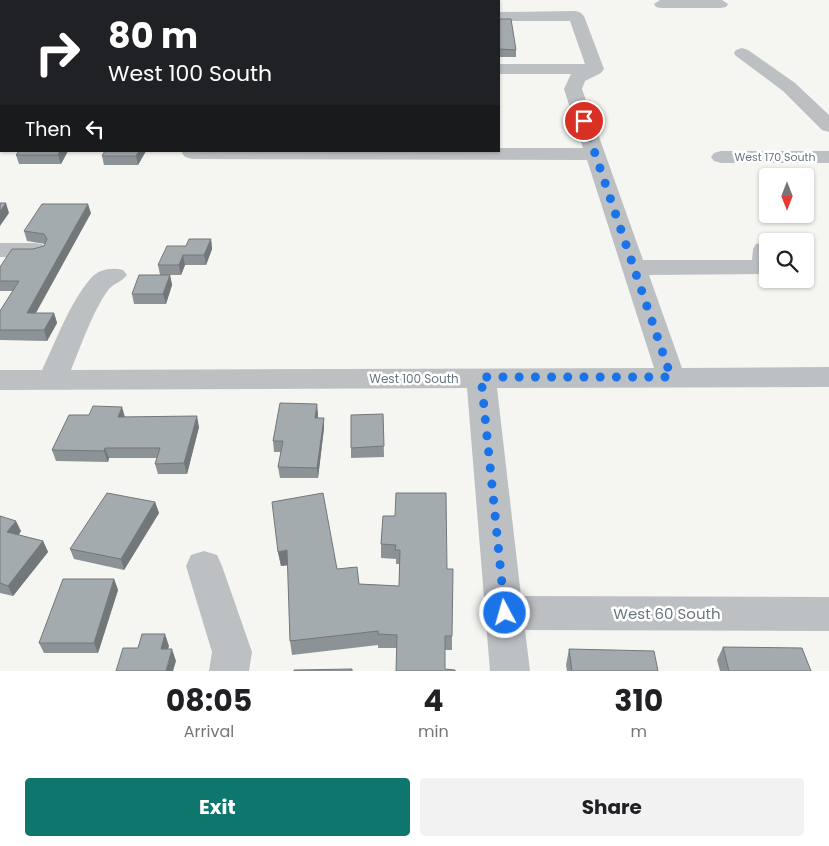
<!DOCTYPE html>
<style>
:root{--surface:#fff;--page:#f2f2f2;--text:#202124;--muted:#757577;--accent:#0f766e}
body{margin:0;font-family:Poppins,sans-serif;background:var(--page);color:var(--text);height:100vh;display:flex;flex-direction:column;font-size:19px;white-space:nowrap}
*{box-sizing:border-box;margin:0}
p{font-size:16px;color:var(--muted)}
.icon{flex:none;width:28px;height:28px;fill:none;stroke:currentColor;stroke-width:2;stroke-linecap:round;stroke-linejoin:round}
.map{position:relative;height:671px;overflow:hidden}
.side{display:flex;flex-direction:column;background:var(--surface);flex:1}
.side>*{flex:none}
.top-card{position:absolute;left:0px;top:0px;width:500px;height:152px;box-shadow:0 1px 4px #0004;background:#202124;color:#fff;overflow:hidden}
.needle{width:32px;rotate:180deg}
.buttons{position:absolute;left:759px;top:168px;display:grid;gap:10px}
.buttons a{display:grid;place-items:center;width:55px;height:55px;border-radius:5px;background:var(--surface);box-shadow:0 1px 4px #0004;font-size:25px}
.pin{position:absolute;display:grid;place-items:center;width:42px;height:42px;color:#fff;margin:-21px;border:2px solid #fff;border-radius:50%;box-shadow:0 1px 5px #0007}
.me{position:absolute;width:55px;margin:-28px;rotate:354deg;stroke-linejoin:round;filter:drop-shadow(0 0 4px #0008)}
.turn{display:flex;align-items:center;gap:18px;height:105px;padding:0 25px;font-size:22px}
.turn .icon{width:65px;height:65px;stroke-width:2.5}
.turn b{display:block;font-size:35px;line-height:42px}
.then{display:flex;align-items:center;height:48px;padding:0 25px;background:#0003;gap:10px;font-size:19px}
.eta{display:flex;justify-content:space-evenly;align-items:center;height:85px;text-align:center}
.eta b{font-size:30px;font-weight:700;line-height:35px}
.primary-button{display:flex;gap:10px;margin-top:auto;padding:10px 25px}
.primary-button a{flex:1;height:58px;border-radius:5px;background:var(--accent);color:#fff;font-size:20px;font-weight:700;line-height:58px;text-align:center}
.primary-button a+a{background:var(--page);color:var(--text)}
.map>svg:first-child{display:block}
</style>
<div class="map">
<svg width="829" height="671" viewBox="0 0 829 671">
<rect width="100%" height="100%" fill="#f5f5f2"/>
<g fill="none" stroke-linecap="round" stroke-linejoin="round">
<g fill="#bcc0c3" fill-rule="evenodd">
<rect x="459" y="0" width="14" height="1"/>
<polygon points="660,0 722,0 728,4 726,7 721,8 661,8 656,7 654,4"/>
<path d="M576,11l5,2 3,3 20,53 -3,4 -16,8 -3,8 61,171h109l1,-11 3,-5 12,-2v32l-119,1 33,93 147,-1v20l-332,1 24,208 308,1v34l-304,-1 5,41h-40l-23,-283 -467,2v-20h42c14,-29 28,-68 49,-92 8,-9 21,-11 32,-8l4,5c-5,7 -13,8 -18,14 -16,21 -28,57 -38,81l583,-2 -67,-208 -395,-1 -7,-2 -3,-4 1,-2h316v-3h84l-19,-59 7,-15h-72v-10h86l-15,-43h-71v-9z"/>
<polygon points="742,48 748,50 795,83 829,115 829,132 822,130 783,91 736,56 734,53 736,50"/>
<rect x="0" y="66" width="1" height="10"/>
<polygon points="721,151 829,151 829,163 721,163 714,161 711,157 714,153"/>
<polygon points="0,243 36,243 45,245 48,250 45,255 36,257 0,257"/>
<polygon points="204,551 217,555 222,566 252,652 249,671 209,671 212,652 186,566 191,555"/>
</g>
</g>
<g fill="#8c9396">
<polygon points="0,0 1,1 1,61 0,61"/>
<polygon points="180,0 444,0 228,1 183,1"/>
<polygon points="499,19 516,50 516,57 499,57"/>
<polygon points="68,151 61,164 19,164 16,155"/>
<polygon points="146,151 138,165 104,165 102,156"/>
<polygon points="91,213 36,313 54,313 57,323 47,341 0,340 0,311 13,291 0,291 0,267 33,249 44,246 45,244 27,241 24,231"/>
<polygon points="211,239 212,249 206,265 185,265 181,275 160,275 158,265 186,246"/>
<polygon points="170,275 172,285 166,304 134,304 132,294"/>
<polygon points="318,414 318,418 324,418 324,428 318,478 280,478 278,467 281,452 274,452 273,441"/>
<polygon points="383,414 384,457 351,458 351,448"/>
<polygon points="125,417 199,427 187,474 158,474 155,464 157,458 109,458 108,462 56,461 52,450"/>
<polygon points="155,502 159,513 124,570 74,559 70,549"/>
<polygon points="0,516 21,531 19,535 43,541 48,552 13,596 0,593"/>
<polygon points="383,516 447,569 452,636 452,650 445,650 396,671 397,648 378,648 378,645 292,655 290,641 288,565 281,566 278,552 337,569 359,584 399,586 399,564 396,564 396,559 381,558 381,544"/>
<polygon points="114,579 118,590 98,653 44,653 39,643"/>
<polygon points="723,647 811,671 720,671 717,660"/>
<polygon points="569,649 658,671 567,671 566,665"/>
</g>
<g fill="#72787a">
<polygon points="66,0 74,0 73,1 65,1"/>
<polygon points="207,0 232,0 228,1 202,1"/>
<polygon points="60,151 68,151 61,164 58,155"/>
<polygon points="139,151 146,151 138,165 136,156"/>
<polygon points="6,203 9,213 0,226 0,211"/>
<polygon points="88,204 91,213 30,323 27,313"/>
<polygon points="211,239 212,249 206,265 204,255"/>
<polygon points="183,255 185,265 181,275 179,265"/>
<polygon points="170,275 172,285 166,304 163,294"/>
<polygon points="54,313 57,323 47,341 44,330"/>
<polygon points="317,404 318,414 316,428 315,418"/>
<polygon points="122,407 125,417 118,417"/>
<polygon points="197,416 199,427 187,474 184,463"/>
<polygon points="324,418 324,428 318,478 317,468"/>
<polygon points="105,448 109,458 108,462 104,451"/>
<polygon points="155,502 159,513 124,570 121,559"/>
<polygon points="16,521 21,531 12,542 7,532"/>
<polygon points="43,541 48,552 13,596 8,586"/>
<polygon points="287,550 289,565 281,566 278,552"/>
<polygon points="114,579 118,590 98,653 94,643"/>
<polygon points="165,634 169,646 165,661 161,649"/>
<polygon points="172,649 176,661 173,671 166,671"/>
</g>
<g fill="#a3abaf" stroke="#72787a">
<polygon points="0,0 66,0 65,1 1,1 1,53 0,53"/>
<polygon points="195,0 207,0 202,1 198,1"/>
<rect x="230" y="0" width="214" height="1"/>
<polygon points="499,19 511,19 516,50 499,49"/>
<polygon points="19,151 60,151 58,155 16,155"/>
<polygon points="105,151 139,151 136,156 102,156"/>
<polygon points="0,203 6,203 0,211"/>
<polygon points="42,204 88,204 27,313 54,313 44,330 0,330 0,311 19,281 0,281 0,267 12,249 33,249 44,246 47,239 44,234 24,231"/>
<polygon points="189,239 211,239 204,255 183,255 179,265 158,265 167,246 186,246"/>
<polygon points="139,275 170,275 163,294 132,294"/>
<polygon points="280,403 317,404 315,418 324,418 317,468 278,467 283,441 273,441"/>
<polygon points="93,406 122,407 118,417 197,416 184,463 155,464 160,448 105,448 104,451 52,450 69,415 89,415"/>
<polygon points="383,414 384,446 351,448 351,415"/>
<polygon points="107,493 155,502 121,559 70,549"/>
<polygon points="323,493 337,569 357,567 359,584 399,586 400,550 395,550 396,545 381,544 383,516 395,516 396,493 446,493 447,569 453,569 452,636 445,636 445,669 455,670 455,671 396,671 397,635 378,634 378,631 290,641 287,550 278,552 272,502"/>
<polygon points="0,516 16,521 7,532 43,541 8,586 0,583"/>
<polygon points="63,579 114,579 94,643 39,643"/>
<polygon points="142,634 165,634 161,649 172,649 166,671 116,671 123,648 138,648"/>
<polygon points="723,647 802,648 811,671 729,671"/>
<polygon points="569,649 654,651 658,671 572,671"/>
<polygon points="352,669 352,671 294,671 294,670"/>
</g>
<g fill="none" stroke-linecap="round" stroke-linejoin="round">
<polyline stroke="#1a73e8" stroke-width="9" stroke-dasharray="0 16.2" points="505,613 481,377 671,377 584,121"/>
</g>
<g text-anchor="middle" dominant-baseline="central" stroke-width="5" stroke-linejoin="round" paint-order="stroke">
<g font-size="11" fill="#68767f" stroke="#fff">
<text x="775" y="157">West 170 South</text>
</g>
<g font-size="12" fill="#68767f" stroke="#fff">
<text x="414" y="378">West 100 South</text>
</g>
<g font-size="15" fill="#68767f" stroke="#fff">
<text x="667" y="613">West 60 South</text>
</g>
</g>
</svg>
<div class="buttons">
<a><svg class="needle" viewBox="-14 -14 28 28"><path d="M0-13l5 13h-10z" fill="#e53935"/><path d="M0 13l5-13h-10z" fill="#757577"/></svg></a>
<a><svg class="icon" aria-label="search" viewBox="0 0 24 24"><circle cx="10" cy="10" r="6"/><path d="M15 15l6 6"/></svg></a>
</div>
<div class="pin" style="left:584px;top:121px;background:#d93025"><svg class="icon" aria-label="arrive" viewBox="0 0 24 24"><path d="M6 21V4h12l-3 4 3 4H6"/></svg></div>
<svg class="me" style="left:505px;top:613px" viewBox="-20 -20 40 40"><circle r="17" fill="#1a73e8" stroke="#fff" stroke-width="3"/><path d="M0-11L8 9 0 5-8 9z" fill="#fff"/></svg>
<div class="top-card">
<div class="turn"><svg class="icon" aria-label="right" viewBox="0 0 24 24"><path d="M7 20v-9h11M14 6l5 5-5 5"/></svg><div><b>80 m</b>West 100 South</div></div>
<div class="then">Then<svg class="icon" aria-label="left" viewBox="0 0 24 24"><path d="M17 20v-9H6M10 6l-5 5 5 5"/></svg></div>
</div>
</div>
<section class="side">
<div class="eta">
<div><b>08:05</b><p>Arrival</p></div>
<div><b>4</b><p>min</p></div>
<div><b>310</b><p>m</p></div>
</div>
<div class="primary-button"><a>Exit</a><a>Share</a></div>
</section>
